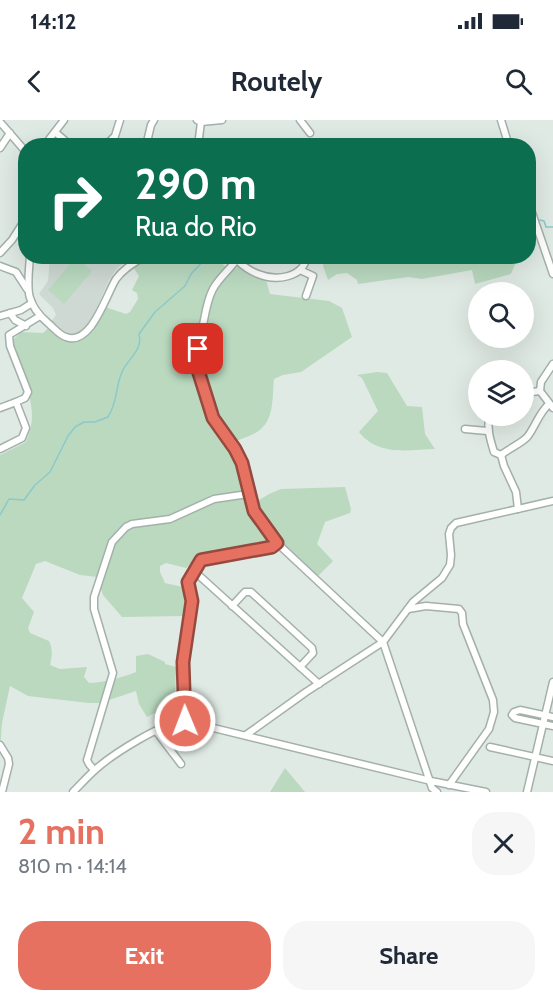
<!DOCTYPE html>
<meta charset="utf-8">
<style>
:root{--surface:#fff;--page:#f6f6f7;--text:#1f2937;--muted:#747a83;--accent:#e77160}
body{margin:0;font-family:Cabin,sans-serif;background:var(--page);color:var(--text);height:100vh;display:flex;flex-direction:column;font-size:22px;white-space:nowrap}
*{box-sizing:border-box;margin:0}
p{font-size:20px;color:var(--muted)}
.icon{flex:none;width:33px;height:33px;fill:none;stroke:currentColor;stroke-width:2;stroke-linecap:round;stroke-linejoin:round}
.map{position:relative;height:672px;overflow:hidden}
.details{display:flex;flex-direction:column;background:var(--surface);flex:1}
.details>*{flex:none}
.banner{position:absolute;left:18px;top:18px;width:518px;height:126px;border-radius:24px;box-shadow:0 6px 24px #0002;background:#0b6e4f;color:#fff;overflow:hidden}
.buttons{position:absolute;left:468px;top:162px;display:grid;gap:12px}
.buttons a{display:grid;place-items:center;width:66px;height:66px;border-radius:50%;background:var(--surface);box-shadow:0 6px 24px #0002;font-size:30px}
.pin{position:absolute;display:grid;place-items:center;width:51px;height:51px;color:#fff;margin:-26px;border-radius:12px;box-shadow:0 3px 9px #0006}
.me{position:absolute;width:66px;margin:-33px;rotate:359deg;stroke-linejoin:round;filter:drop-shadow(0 0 4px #0008)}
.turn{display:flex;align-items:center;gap:21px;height:126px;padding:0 18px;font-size:27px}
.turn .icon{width:78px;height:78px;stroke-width:2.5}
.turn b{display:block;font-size:42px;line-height:51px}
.round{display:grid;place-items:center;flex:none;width:63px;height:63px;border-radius:24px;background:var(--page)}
.summary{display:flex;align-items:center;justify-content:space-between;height:102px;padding:0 18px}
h1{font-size:36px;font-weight:800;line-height:45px;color:var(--accent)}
.primary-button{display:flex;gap:12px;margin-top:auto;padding:12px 18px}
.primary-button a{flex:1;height:69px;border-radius:24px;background:var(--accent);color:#fff;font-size:24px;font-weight:800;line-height:69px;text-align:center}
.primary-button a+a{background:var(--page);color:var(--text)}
.status{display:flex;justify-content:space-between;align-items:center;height:42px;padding:0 30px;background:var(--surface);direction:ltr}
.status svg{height:16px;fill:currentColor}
header{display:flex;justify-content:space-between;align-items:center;height:78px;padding:0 18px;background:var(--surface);font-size:27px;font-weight:800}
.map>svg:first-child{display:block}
</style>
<div class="status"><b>14:12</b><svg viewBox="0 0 49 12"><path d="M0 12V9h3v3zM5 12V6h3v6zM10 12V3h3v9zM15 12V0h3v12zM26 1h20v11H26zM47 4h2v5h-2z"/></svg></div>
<header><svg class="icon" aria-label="back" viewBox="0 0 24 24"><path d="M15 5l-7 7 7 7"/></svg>Routely<svg class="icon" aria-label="search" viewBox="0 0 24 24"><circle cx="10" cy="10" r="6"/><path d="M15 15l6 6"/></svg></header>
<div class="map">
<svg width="553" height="672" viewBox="0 0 553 672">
<rect width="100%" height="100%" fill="#e0eae4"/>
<polygon fill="#ced9d3" points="50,137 134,137 118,147 109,160 88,208 81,213 74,215 67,214 51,202 56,195 53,188 39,174 48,161"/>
<g fill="#bad9bf">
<polygon points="76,137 92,151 64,184 48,170"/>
<path d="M150,137h37l4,4 4,-4h21l14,15 9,-6 15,9 12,5 4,14 59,7 13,7 10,29 -51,35 -18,3 -9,4c-2,18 1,42 -17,53 -10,6 -22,8 -31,15l12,20 10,40 21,-13 12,-5 64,-2 6,22 -1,4 -25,9 -8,22 16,17 -15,15 -42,-35 -78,16 -12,11 -20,-5 -6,3v6l5,11 18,4 4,17 -2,12 -63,1 -19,-22 -6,-18 -17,-2 -35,-14 -9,3 -14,34 12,14 -6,16 2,5 19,8c4,8 3,15 1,24l10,4 27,-2 -3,10 5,6c17,-1 32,-5 47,-11v-16l12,-2 17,8v2l11,3 -1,36 -28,14 -8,-13 -3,-13 -36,12h-11l-61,-7 -18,-10 -8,37 -2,26v-294l26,-13c16,-33 -4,-67 -16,-99l11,-11 22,1 5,-5 21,13h11l13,-11 12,-23 21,7 4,-2 8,-13 -1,-6 -5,-3 7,-14 -6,-9z"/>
<polygon points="325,137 325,136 518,137 511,154 475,164 472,150 422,159 408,157 358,164 357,160 347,153 337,154 328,160 323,146"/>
<path d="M377,252l10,1 20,33 15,1 3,27 10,15c-28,1 -57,7 -76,-17l19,-21 -16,-33 -5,-3z"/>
<polygon points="285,648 305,672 270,672"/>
</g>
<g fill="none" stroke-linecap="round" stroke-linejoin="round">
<g stroke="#8bc9cb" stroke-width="1.5">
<polyline points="540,100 544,101 546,107 553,107"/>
<polyline points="528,101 530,101"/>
<path d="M0,395l9,-16 15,1 11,-15 15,-13 18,-36 7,-9 9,-5h11l13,-5c10,-16 7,-29 14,-45 6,-14 21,-21 17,-38l16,-22 30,-26 6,-12 17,-18"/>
</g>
<g stroke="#a3b1aa" stroke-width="9">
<g id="minor">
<polyline points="197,0 201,2 198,26"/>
<polyline points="300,0 310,13"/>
<polyline points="501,0 509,26"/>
<polyline points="0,2 26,32"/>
<polyline points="201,2 222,0"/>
<polyline points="55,12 71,26"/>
<polyline points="44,26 64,0"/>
<polyline points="105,26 115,16 120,0"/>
<polyline points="146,26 151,5 154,0"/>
<polyline points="0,28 10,13"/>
<polyline points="528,81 553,154"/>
<polyline points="0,133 12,120 26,98"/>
<path d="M30,136c-2,30 -7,46 18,67 6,5 11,12 18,14 25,10 40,-42 50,-58 7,-10 18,-16 29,-23"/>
<path d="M239,136c-7,12 -19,20 -26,33 -5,9 -7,20 -9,31 -8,36 -8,64 9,98 8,15 21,27 28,43 4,11 5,24 8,36 5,18 16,32 28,46l106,99 49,146 5,4"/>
<path d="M237,140c6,6 13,11 21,14 17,7 45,5 49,-18"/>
<polyline points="0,146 16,152 27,169"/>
<polyline points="300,150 313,156 306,176"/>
<polyline points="10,193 15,200 26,206"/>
<polyline points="0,196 21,190 32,183"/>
<polyline points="540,271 541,262 553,244"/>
<polyline points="540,271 553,288"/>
<polyline points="524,273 540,271"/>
<polyline points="0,288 16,282"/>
<path d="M489,296c-2,13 1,23 5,36l7,3"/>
<polyline points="465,309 487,311"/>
<polyline points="0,329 22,318 26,308 16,282 25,278 28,272 10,226 9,215 40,196"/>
<path d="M501,335c7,-6 23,-13 27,-19 8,-11 11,-23 21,-32"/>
<polyline points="501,335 504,346 516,372 518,389"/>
<polyline points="194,451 319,564"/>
<polyline points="232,486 245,472 251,472 312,528 313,533 300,547"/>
<polyline points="408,489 426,486 459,489 462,493 463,504 493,580 494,592 489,609 449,665"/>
<polyline points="553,597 520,590 514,592 512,595 515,598 553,606"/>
<polyline points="185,601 183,542 192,481 187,462 201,440 271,427 277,423"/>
<polyline points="156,611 181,644"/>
<polyline points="246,615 306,572 383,522 413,482 442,458 450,445 451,435 449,414 451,408 456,403 553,381"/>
<polyline points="0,625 8,638 9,644 2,672"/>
<polyline points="490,627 553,641"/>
<polyline points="94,650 89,644 87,640 113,553 94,489 94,477 112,422 126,407 132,404 170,399 214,379 248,374"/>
<path d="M73,672c8,-8 15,-16 23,-23 17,-15 67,-47 89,-48l246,60 55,11"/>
<polyline points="527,672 553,562"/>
</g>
</g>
<use href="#minor" stroke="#fff" stroke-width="6"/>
</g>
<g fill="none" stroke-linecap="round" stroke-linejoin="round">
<g stroke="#96493e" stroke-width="15">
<polyline id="route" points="185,601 183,542 192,481 188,462 201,440 272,427 277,423 254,391 242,343 235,329 213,298 198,250 198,229"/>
</g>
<use href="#route" stroke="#e77160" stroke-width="10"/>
</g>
</svg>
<div class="buttons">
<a><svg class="icon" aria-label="search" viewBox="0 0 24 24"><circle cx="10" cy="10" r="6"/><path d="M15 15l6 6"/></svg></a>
<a><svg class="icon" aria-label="layers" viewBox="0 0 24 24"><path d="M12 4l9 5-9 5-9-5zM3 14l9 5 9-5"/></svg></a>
</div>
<div class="pin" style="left:198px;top:229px;background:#d93025"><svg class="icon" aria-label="arrive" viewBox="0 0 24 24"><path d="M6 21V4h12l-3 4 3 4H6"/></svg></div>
<svg class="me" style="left:185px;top:601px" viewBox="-20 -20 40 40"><circle r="17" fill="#e77160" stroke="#fff" stroke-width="3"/><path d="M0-11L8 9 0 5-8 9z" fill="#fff"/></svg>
<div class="banner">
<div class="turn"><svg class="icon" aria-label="right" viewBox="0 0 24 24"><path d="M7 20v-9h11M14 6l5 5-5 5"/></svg><div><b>290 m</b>Rua do Rio</div></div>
</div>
</div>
<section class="details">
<div class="summary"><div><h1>2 min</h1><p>810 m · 14:14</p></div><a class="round"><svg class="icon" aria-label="close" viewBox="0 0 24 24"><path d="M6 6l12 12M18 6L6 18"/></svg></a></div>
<div class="primary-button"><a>Exit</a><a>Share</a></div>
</section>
